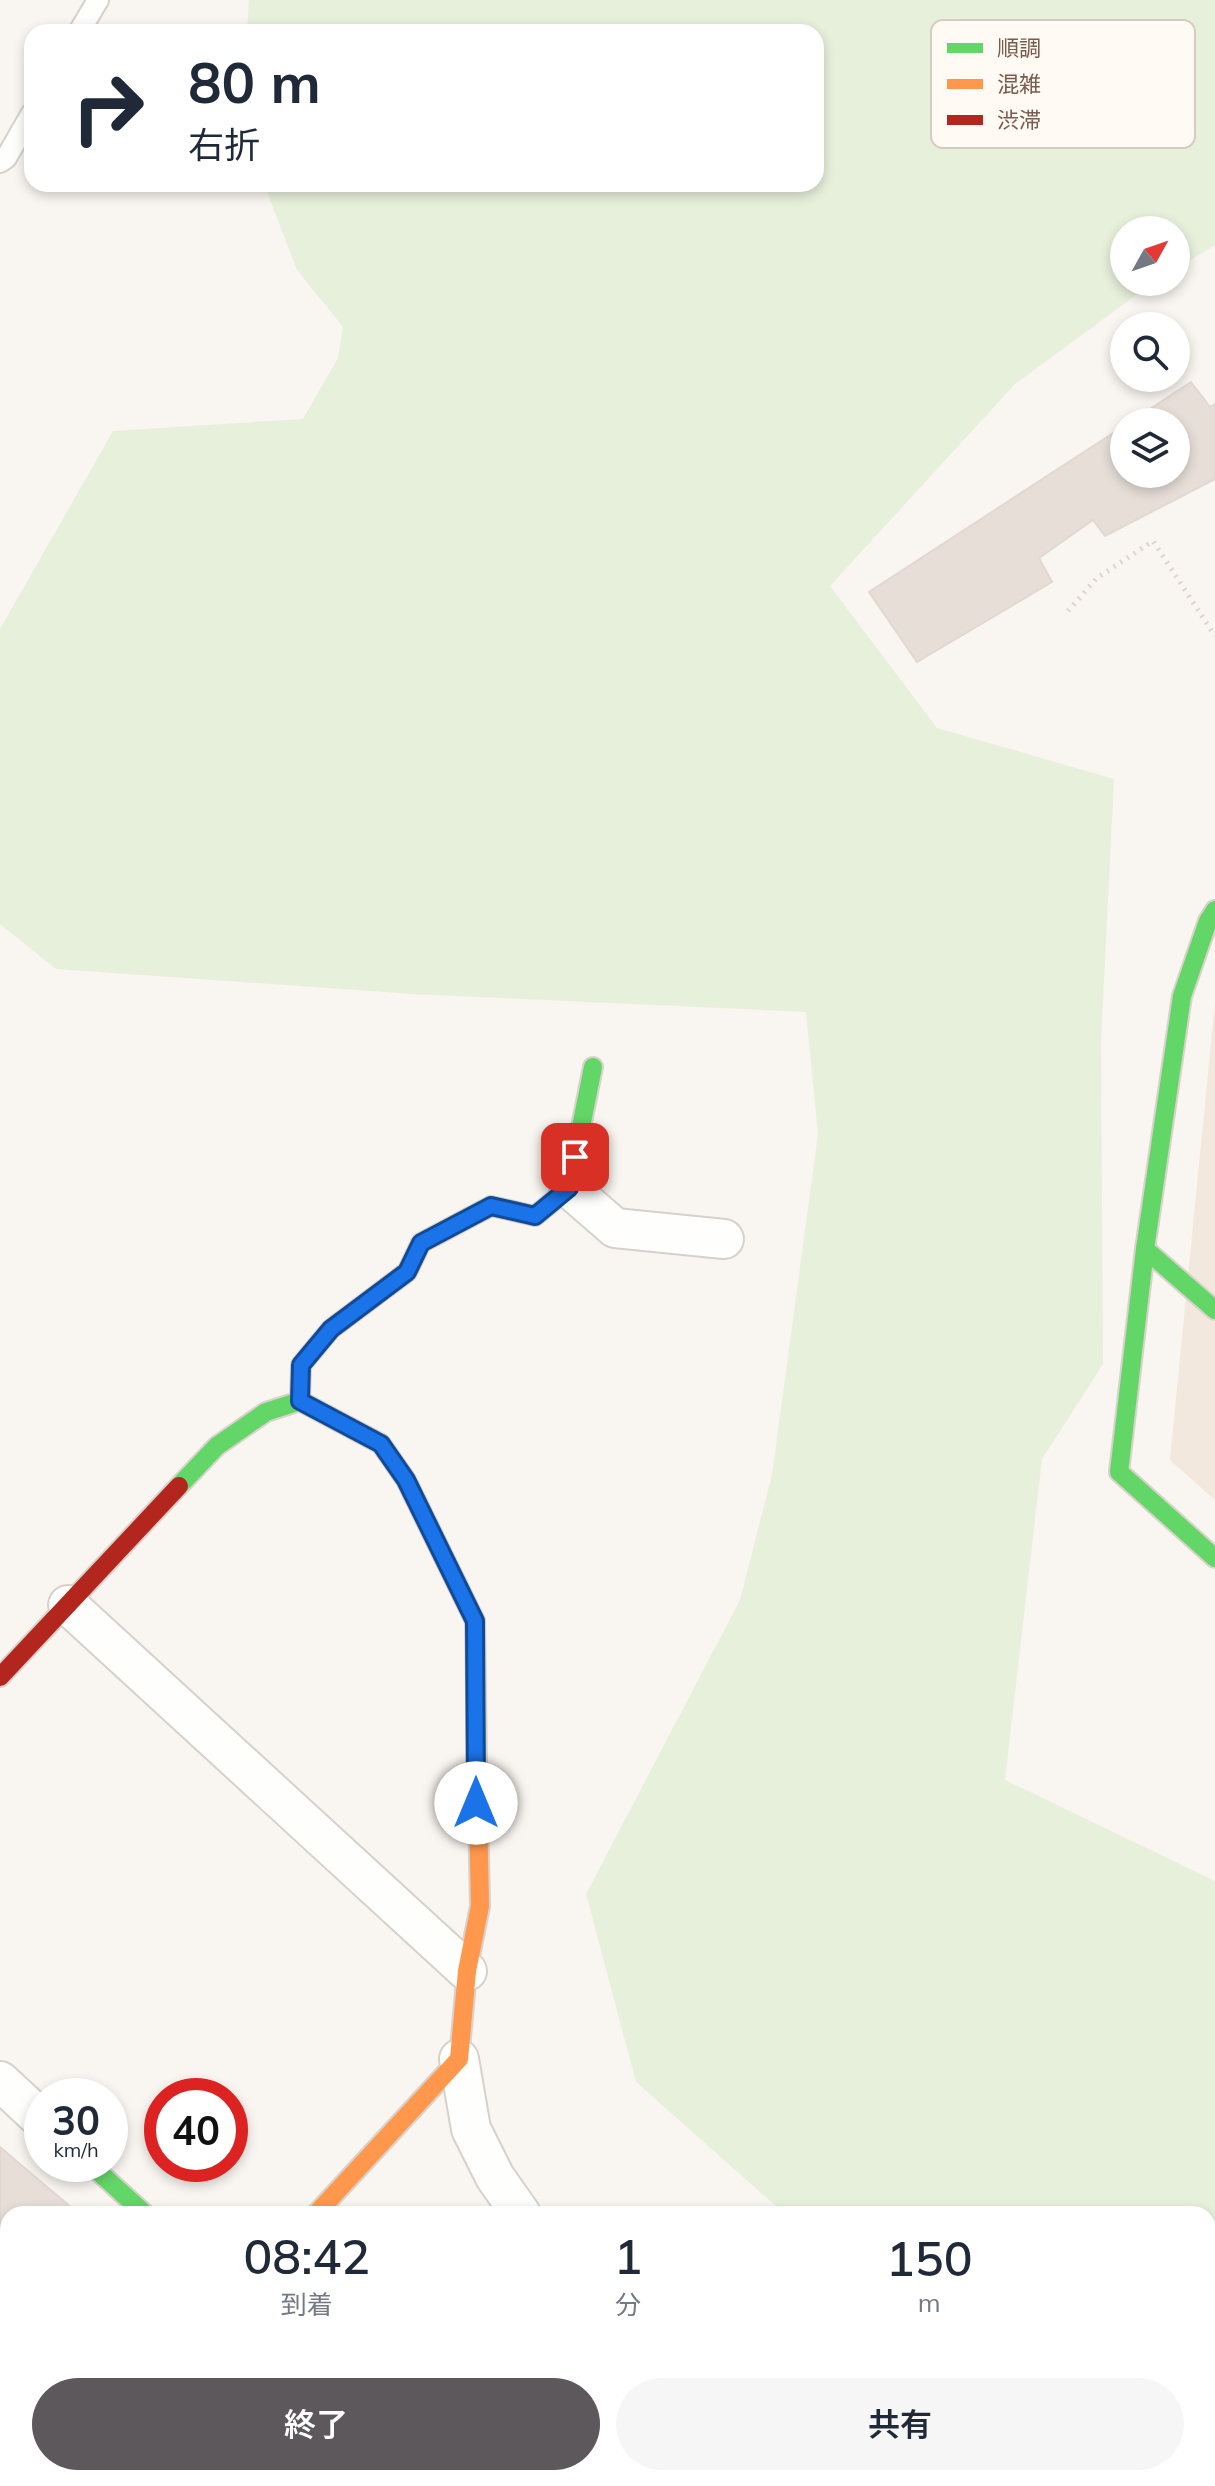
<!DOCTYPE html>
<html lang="ja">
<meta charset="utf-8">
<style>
:root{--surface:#fff;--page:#f6f6f7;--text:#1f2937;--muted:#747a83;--accent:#5c585b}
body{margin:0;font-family:Mulish,"Noto Sans JP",sans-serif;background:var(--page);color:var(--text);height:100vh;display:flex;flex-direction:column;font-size:30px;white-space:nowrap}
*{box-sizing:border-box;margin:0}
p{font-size:26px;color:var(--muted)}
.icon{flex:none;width:44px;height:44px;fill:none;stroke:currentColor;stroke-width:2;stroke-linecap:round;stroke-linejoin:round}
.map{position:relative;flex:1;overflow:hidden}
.side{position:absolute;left:0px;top:2206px;width:1216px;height:280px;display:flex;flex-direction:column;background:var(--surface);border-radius:24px 24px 0 0;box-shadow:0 4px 12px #0003}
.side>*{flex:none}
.hud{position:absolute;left:24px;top:24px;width:800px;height:168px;border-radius:24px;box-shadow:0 4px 12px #0003;background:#fff;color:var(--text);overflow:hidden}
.needle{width:52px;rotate:50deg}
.controls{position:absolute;left:1110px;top:216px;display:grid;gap:16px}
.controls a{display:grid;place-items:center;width:80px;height:80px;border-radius:50%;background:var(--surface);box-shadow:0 4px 12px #0003;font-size:40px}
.speed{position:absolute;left:24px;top:2078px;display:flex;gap:16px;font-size:40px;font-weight:700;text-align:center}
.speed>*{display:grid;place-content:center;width:104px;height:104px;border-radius:50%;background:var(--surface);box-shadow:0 4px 12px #0003;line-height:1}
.speed small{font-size:20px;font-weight:400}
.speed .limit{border:12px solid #d22;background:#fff;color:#111}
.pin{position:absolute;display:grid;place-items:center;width:68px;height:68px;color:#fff;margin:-34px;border-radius:16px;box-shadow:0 4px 12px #0006}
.me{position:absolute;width:88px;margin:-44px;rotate:0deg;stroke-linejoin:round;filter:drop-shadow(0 0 6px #0008)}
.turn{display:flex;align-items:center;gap:28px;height:168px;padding:0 32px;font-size:36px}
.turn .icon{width:104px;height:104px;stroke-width:2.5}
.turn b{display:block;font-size:56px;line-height:68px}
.eta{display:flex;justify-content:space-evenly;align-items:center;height:136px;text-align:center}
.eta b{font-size:48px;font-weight:600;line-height:56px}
.primary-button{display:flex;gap:16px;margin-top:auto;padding:16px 32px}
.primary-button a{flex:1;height:92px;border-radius:48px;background:var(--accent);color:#fff;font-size:32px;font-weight:600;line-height:92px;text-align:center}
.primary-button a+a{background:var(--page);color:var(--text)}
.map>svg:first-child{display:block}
</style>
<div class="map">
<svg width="1215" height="2486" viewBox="0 0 1215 2486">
<rect width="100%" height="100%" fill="#f9f5f0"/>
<polygon fill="#f2e8de" points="1215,1002 1215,1500 1170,1460"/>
<polygon fill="#e7f0db" points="249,0 1215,0 1215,245 1176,269 1176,230 1124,230 1124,282 1154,282 1015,384 830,586 937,728 1114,779 1101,1041 1103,1364 1042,1459 1005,1780 1215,1881 1215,2377 1208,2374 1208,2214 785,2214 636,2082 586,1894 740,1600 772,1475 818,1134 806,1012 413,994 56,969 0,924 0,629 113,431 303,419 338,358 343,327 297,270 264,184 816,184 816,32 247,32"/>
<g fill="#e6ded7" stroke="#e2d8d2" stroke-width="2">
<polygon points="1191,382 1210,407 1215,404 1215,479 1105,536 1093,520 1039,558 1052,582 917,662 869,592 1124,426 1124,474 1176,474 1176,422 1130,422"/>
<polygon points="0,2147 79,2214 8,2214 8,2263 0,2256"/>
<polygon points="0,2273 8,2281 8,2364 0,2357"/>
<polygon points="207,2478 300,2478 293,2486 216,2486"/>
<polygon points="325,2478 373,2478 382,2486 318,2486"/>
</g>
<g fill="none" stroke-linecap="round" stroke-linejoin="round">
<g stroke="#d7d1cb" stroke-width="24">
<g id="lane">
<polyline points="79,32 98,0"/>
<polyline points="0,162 6,158 32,113"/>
</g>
</g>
<g stroke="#d7d1cb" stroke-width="42">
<g id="street">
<polyline points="569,1188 615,1228 724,1239"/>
<polyline points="68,1605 467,1971"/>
<polyline points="459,2059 471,2129 495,2177 521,2214"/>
<polyline points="0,2081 42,2120"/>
<polyline points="434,2478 443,2486"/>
<polyline points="874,2478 879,2486"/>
<polyline points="57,2486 65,2478"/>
</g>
</g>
<g stroke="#d9d2cb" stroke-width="22">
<g id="fast">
<polyline points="1215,910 1208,921 1182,996 1145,1249 1119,1472 1215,1558"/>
<polyline points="571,1177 593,1067"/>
<polyline points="1145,1249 1215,1310"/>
<polyline points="179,1486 217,1446 266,1412 300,1401 381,1444 406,1480 475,1621 477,1760"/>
<polyline points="90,2164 145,2214"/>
</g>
</g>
<g stroke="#d9d2cb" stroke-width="22">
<polyline id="slow" points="316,2214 459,2059 467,1971 480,1906 477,1760"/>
</g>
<g stroke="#d9d2cb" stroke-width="22">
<g id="jam">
<polyline points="300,1401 301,1365 331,1329 407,1272 421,1243 491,1206 535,1216 569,1188 571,1177"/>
<polyline points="0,1677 179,1486"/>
</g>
</g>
<polyline stroke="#dcd5d0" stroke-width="5" stroke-dasharray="2 6" stroke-linecap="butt" points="1068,611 1097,578 1153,541 1215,636"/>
<use href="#lane" stroke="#fefefd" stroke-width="20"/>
<use href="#street" stroke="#fefefd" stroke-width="38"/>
<use href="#fast" stroke="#63d668" stroke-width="18"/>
<use href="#slow" stroke="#ff974d" stroke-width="18"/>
<use href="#jam" stroke="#b3261e" stroke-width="18"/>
</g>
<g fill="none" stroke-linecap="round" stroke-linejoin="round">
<g stroke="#114b97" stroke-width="20">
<polyline id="route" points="476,1803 475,1621 406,1480 381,1444 300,1401 301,1365 331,1329 407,1272 421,1243 491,1206 535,1216 569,1188 575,1157"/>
</g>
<use href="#route" stroke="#1a73e8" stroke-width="14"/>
</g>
<rect x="931" y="20" width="264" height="128" rx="12" fill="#fffaf3" stroke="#d7cbc1" stroke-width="2"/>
<rect x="947" y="43" width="36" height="10" fill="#63d668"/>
<rect x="947" y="79" width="36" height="10" fill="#ff974d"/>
<rect x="947" y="115" width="36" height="10" fill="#b3261e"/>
<g font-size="22" fill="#7a5c4d">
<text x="997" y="56">順調</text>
<text x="997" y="92">混雑</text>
<text x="997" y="128">渋滞</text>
</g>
</svg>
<div class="controls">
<a><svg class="needle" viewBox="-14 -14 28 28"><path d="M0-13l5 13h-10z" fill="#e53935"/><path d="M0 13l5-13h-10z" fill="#747a83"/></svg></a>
<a><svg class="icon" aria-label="search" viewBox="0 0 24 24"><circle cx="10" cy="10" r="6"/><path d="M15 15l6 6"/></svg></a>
<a><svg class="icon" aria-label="layers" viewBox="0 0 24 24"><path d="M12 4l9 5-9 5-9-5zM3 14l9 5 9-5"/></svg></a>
</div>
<div class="speed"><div>30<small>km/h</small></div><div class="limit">40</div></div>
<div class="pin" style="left:575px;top:1157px;background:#d93025"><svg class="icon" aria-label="arrive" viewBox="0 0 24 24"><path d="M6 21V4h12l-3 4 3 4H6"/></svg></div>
<svg class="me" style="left:476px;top:1803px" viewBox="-20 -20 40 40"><circle r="19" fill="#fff"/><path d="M0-13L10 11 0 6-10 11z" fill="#1a73e8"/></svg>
<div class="hud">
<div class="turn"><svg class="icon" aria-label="right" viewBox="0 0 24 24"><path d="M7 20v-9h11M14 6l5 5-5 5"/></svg><div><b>80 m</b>右折</div></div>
</div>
<section class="side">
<div class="eta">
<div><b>08:42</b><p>到着</p></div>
<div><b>1</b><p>分</p></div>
<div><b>150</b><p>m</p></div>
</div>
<div class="primary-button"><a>終了</a><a>共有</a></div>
</section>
</div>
